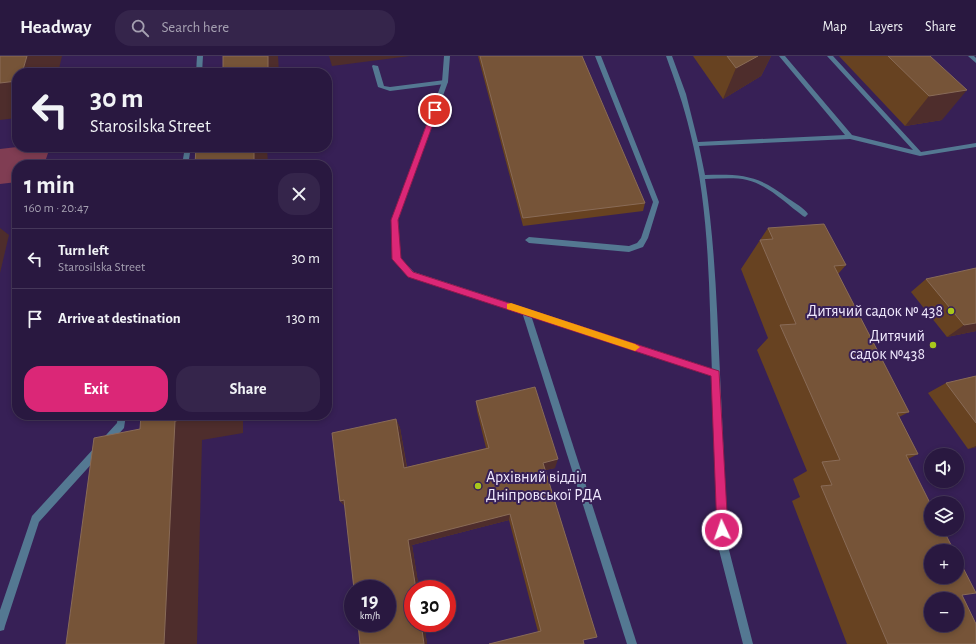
<!DOCTYPE html>
<meta charset="utf-8">
<style>
:root{--surface:#291840;--page:#35254b;--text:#f1f3f6;--muted:#a5a0b1;--line:#453759;--accent:#db2777}
body{margin:0;font-family:"Alegreya Sans",sans-serif;background:var(--page);color:var(--text);height:100vh;display:flex;flex-direction:column;font-size:15px;white-space:nowrap}
*{box-sizing:border-box;margin:0}
p{font-size:13px;color:var(--muted)}
.icon{flex:none;width:22px;height:22px;fill:none;stroke:currentColor;stroke-width:2;stroke-linecap:round;stroke-linejoin:round}
.map{position:relative;flex:1;overflow:hidden}
.side{position:absolute;left:12px;top:104px;width:320px;height:260px;display:flex;flex-direction:column;background:var(--surface);border-radius:16px;box-shadow:0 2px 6px #0003,0 0 0 1px var(--line)}
.side>*{flex:none}
.banner{position:absolute;left:12px;top:12px;width:320px;height:84px;border-radius:16px;box-shadow:0 2px 6px #0003,0 0 0 1px var(--line);background:#291840;color:var(--text);overflow:hidden}
.controls{position:absolute;left:924px;top:392px;display:grid;gap:8px}
.controls a{display:grid;place-items:center;width:40px;height:40px;border-radius:50%;background:var(--surface);box-shadow:0 2px 6px #0003,0 0 0 1px var(--line);font-size:20px}
.speed{position:absolute;left:344px;top:524px;display:flex;gap:8px;font-size:20px;font-weight:700;text-align:center}
.speed>*{display:grid;place-content:center;width:52px;height:52px;border-radius:50%;background:var(--surface);box-shadow:0 2px 6px #0003,0 0 0 1px var(--line);line-height:1}
.speed small{font-size:10px;font-weight:400}
.speed .limit{border:6px solid #d22;background:#fff;color:#111}
.pin{position:absolute;display:grid;place-items:center;width:34px;height:34px;color:#fff;margin:-17px;border:2px solid #fff;border-radius:50%;box-shadow:0 1px 4px #0007}
.me{position:absolute;width:44px;margin:-22px;rotate:357deg;stroke-linejoin:round;filter:drop-shadow(0 0 3px #0008)}
.turn{display:flex;align-items:center;gap:14px;height:84px;padding:0 12px;font-size:18px}
.turn .icon{width:52px;height:52px;stroke-width:2.5}
.turn b{display:block;font-size:28px;line-height:34px}
.round{display:grid;place-items:center;flex:none;width:42px;height:42px;border-radius:16px;background:var(--page)}
.head{display:flex;align-items:center;justify-content:space-between;height:68px;padding:0 12px}
h1{font-size:24px;font-weight:600;line-height:30px}
.button{display:flex;gap:8px;margin-top:auto;padding:8px 12px}
.button a{flex:1;height:46px;border-radius:16px;background:var(--accent);color:#fff;font-size:16px;font-weight:600;line-height:46px;text-align:center}
.button a+a{background:var(--page);color:var(--text)}
ul{padding:0;list-style:none}
li{display:flex;align-items:center;gap:12px;height:60px;padding:0 12px;border-top:1px solid var(--line)}
li div{flex:1}
li b{display:block;font-size:15px}
li em{font-style:normal}
header{display:flex;align-items:center;gap:24px;box-sizing:border-box;height:56px;padding:0 20px;background:var(--surface);border-bottom:1px solid var(--line)}
header strong{font-size:19px}
nav{display:flex;gap:22px;margin-inline-start:auto;font-size:14px}
.search{width:280px;height:36px;background:var(--page);display:flex;align-items:center;gap:10px;box-sizing:border-box;padding:0 14px;border-radius:16px;color:var(--muted);font-size:15px}
.map>svg:first-child{display:block}
</style>
<header>
<strong>Headway</strong>
<div class="search"><svg class="icon" aria-label="search" viewBox="0 0 24 24"><circle cx="10" cy="10" r="6"/><path d="M15 15l6 6"/></svg>Search here</div>
<nav><a>Map</a><a>Layers</a><a>Share</a></nav>
</header>
<div class="map">
<svg width="976" height="588" viewBox="0 0 976 588">
<rect width="100%" height="100%" fill="#372056"/>
<polygon fill="#803d53" points="17,91 50,91 44,109 17,109 17,126 0,128 0,93"/>
<g fill="none" stroke-linecap="round" stroke-linejoin="round">
<g fill="#547892" fill-rule="evenodd">
<polygon points="197,0 203,0 202,17 196,17"/>
<polygon points="595,0 601,0 659,146 648,182 643,191 629,196 529,187 525,184 529,181 629,190 637,187 641,182 653,146"/>
<path d="M666,0h6l14,38 12,48 147,-7 -66,-79h6l67,79 61,15 -86,-94h6l88,96 55,-9v4l-56,9 -70,-17 -151,7 6,29c38,-1 53,0 84,24 6,4 15,9 19,15l-3,3 -2,-1c-18,-13 -35,-31 -56,-36 -14,-3 -28,-1 -42,-1 10,65 12,130 15,195l-1,3 -3,1 -3,-1 -1,-3c-3,-81 -2,-164 -22,-242 -6,-26 -15,-51 -24,-76z"/>
<polygon points="968,0 974,0 976,2 976,7"/>
<polygon points="373,9 378,10 384,30 390,31 445,24 448,26 445,28 390,35 378,31 372,10"/>
<polygon points="185,91 191,91 188,109 182,109"/>
<polygon points="526,253 529,254 530,256 637,588 627,588 522,256 523,254"/>
<polygon points="118,359 126,359 124,372 39,466 5,570 4,574 0,575 0,554 32,460 117,367"/>
</g>
<polygon fill="#547892" fill-rule="evenodd" points="444,0 450,0 448,26 398,163 400,202 414,216 719,315 720,318 728,490 753,588 743,588 718,490 712,320 408,220 392,203 392,163 442,26"/>
</g>
<g fill="#674221">
<polygon points="478,0 582,0 645,147 643,155 523,170"/>
<polygon points="693,0 771,0 761,20 723,43"/>
<polygon points="839,0 930,0 942,64 905,70"/>
<polygon points="768,172 846,209 838,218 909,356 899,361 918,398 908,403 962,539 976,588 847,588 792,445 800,441 793,423 807,415 757,294 768,282 741,213"/>
<polygon points="926,223 976,275 947,281 911,236"/>
<polygon points="976,320 976,391 968,393 928,337 946,327"/>
<polygon points="476,345 555,412 545,414 597,581 538,576 509,464 412,489 419,533 413,533 424,567 427,588 360,588 345,450 340,445 396,363 400,372 407,411 486,392 477,355"/>
</g>
<g fill="#4e2d2c">
<polygon points="27,0 62,0 58,17 22,17"/>
<polygon points="268,0 278,0 279,17 255,17"/>
<polygon points="329,0 410,0 332,10"/>
<polygon points="758,0 771,0 761,20 723,43 736,12"/>
<polygon points="17,25 17,62 0,64 0,27"/>
<polygon points="967,34 942,64 905,70 929,40"/>
<polygon points="254,91 267,91 268,109 254,109"/>
<polygon points="0,172 9,179 0,217"/>
<polygon points="976,267 976,275 947,281 964,269"/>
<polygon points="207,359 243,359 243,377 202,384 197,588 164,588 175,365"/>
<polygon points="396,363 400,372 408,420 404,412"/>
<polygon points="976,390 976,391 968,393"/>
<polygon points="558,403 555,412 541,415 543,407"/>
<polygon points="344,444 346,451 340,445"/>
<polygon points="510,458 509,464 412,489 419,533 416,533 408,484"/>
<polygon points="421,567 424,567 427,588 424,588"/>
</g>
<g fill="#765438" stroke="#896b57" fill-rule="evenodd">
<polygon points="0,0 27,0 22,17 17,17 17,25 0,27"/>
<polygon points="223,0 268,0 268,15 255,17 223,17"/>
<polygon points="480,0 582,0 645,147 523,162"/>
<polygon points="727,0 758,0 736,12"/>
<polygon points="888,0 930,0 967,34 929,40"/>
<polygon points="196,91 254,91 254,109 195,109"/>
<path d="M824,168l22,41 -12,1 75,146 -12,1 21,41 -12,1 25,50v24h12l11,22h-23v26h26v-21l19,37 -14,2 14,29v20h-88l-67,-158 11,-1 -10,-23 18,-2 -60,-135 16,-1 -36,-84 13,-1 -5,-11zM931,543h26v26h-26z"/>
<polygon points="976,212 976,267 964,269 926,223"/>
<polygon points="976,320 976,367 946,327"/>
<polygon points="535,331 558,403 543,407 597,581 583,584 584,588 489,588 541,575 510,458 408,484 416,533 413,533 413,567 421,567 424,588 360,588 358,567 387,567 387,533 354,533 344,444 340,445 332,377 396,363 404,412 489,392 476,345"/>
<polygon points="141,359 207,359 175,365 164,588 66,588 94,382 140,373"/>
</g>
<polygon fill="#db2777" stroke="#8e194d" points="435,51 438,54 398,164 401,202 413,216 719,315 728,474 726,478 722,479 719,478 717,474 711,320 408,221 392,203 391,164 432,54"/>
<polygon fill="#f59e0b" points="511,247 635,288 640,291 635,295 507,253 507,248"/>
<g fill="#a9c71b" stroke="#372056" stroke-width="1.5">
<circle cx="951" cy="255" r="4"/>
<circle cx="933" cy="289" r="4"/>
<circle cx="478" cy="430" r="4"/>
</g>
<g text-anchor="middle" dominant-baseline="central" stroke-width="4" stroke-linejoin="round" paint-order="stroke">
<g font-size="16" fill="#efe8fd" stroke="#372056" text-anchor="end">
<text x="943" y="255">Дитячий садок № 438</text>
<text x="925" y="280">Дитячий<tspan x="925" dy="18">садок №438</tspan></text>
<text x="486" y="421" text-anchor="start">Архівний відділ<tspan x="486" dy="18">Дніпровської РДА</tspan></text>
</g>
</g>
</svg>
<div class="controls">
<a><svg class="icon" aria-label="sound" viewBox="0 0 24 24"><path d="M4 9h4l5-4v14l-5-4H4zM17 9q2 3 0 6"/></svg></a>
<a><svg class="icon" aria-label="layers" viewBox="0 0 24 24"><path d="M12 4l9 5-9 5-9-5zM3 14l9 5 9-5"/></svg></a>
<a>+</a>
<a>−</a>
</div>
<div class="speed"><div>19<small>km/h</small></div><div class="limit">30</div></div>
<div class="pin" style="left:435px;top:54px;background:#d93025"><svg class="icon" aria-label="arrive" viewBox="0 0 24 24"><path d="M6 21V4h12l-3 4 3 4H6"/></svg></div>
<svg class="me" style="left:722px;top:474px" viewBox="-20 -20 40 40"><circle r="17" fill="#db2777" stroke="#fff" stroke-width="3"/><path d="M0-11L8 9 0 5-8 9z" fill="#fff"/></svg>
<div class="banner">
<div class="turn"><svg class="icon" aria-label="left" viewBox="0 0 24 24"><path d="M17 20v-9H6M10 6l-5 5 5 5"/></svg><div><b>30 m</b>Starosilska Street</div></div>
</div>
<section class="side">
<div class="head"><div><h1>1 min</h1><p>160 m · 20:47</p></div><a class="round"><svg class="icon" aria-label="close" viewBox="0 0 24 24"><path d="M6 6l12 12M18 6L6 18"/></svg></a></div>
<ul>
<li><svg class="icon" aria-label="left" viewBox="0 0 24 24"><path d="M17 20v-9H6M10 6l-5 5 5 5"/></svg><div><b>Turn left</b><p>Starosilska Street</p></div><em>30 m</em></li>
<li><svg class="icon" aria-label="arrive" viewBox="0 0 24 24"><path d="M6 21V4h12l-3 4 3 4H6"/></svg><div><b>Arrive at destination</b></div><em>130 m</em></li>
</ul>
<div class="button"><a>Exit</a><a>Share</a></div>
</section>
</div>
